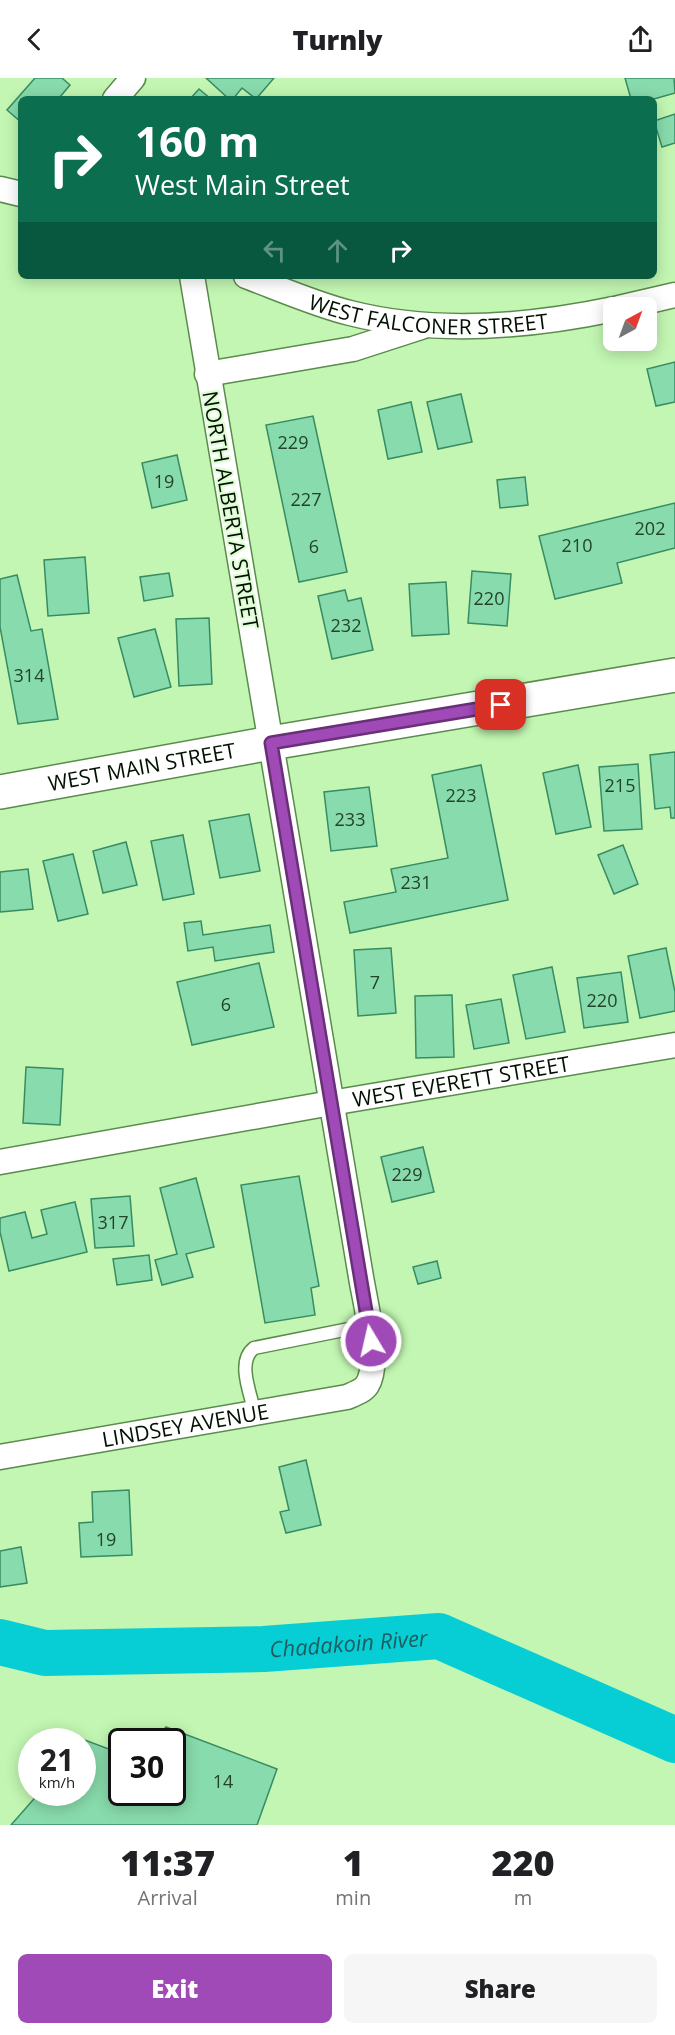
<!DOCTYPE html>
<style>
:root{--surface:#fff;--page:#f6f6f6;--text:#202124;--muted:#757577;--accent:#a04ab7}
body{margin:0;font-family:"Open Sans",sans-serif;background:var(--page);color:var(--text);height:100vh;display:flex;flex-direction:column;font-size:22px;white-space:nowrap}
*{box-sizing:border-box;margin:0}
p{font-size:20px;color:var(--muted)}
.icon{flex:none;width:33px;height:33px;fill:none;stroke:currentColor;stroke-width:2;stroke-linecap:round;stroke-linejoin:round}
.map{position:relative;height:1747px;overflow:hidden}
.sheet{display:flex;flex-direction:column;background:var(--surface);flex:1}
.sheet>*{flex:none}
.hud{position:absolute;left:18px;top:18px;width:639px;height:183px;border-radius:9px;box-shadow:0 3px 15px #0003;background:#0b6e4f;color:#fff;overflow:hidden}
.needle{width:39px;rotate:41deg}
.fabs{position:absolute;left:603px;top:219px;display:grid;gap:12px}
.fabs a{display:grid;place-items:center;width:54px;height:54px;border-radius:9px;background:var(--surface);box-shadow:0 3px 15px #0003;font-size:30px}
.speed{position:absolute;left:18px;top:1650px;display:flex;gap:12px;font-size:30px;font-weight:700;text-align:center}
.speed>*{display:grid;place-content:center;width:78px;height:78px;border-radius:50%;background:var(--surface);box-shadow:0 3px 15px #0003;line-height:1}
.speed small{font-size:15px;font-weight:400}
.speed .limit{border:3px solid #111;border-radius:9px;background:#fff;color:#111}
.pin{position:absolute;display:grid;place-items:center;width:51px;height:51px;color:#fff;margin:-26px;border-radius:12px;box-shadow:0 3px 9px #0006}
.me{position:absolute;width:66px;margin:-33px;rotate:351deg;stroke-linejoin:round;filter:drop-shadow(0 0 4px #0008)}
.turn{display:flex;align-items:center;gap:21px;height:126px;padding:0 18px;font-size:27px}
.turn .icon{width:78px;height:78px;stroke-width:2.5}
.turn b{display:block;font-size:42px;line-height:51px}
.lanes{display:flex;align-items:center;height:57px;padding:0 18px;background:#0003;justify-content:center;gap:30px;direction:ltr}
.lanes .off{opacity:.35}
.eta{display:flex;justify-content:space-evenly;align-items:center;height:102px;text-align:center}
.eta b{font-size:36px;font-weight:800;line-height:42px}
.button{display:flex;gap:12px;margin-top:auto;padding:12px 18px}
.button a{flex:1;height:69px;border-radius:9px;background:var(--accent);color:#fff;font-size:24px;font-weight:800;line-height:69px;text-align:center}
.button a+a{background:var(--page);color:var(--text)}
header{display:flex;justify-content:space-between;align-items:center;height:78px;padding:0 18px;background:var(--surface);font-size:27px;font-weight:800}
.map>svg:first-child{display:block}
</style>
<header><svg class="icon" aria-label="back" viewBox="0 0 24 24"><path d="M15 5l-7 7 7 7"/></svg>Turnly<svg class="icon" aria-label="share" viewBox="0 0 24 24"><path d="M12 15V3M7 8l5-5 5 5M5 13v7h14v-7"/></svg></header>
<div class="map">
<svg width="675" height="1747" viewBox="0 0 675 1747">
<rect width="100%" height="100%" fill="#c2f6b2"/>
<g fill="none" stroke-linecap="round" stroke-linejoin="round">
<path stroke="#07ced4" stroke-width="46" id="s1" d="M0,1564l45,11 219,-4 175,-13 236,104"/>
</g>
<g fill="#88dbac" stroke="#388c62" stroke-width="1.5">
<polygon points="35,0 62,0 70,7 60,19 62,21 21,21 21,44 7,32"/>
<polygon points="206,0 274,0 256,21 242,10 233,21 229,21"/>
<polygon points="625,0 674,0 675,15 654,21 631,21"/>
<polygon points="199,11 211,21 190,21"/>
<polygon points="675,36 675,65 662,69 654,43"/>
<polygon points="675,284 675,324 656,328 647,291"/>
<polygon points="461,316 472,364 438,371 427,324"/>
<polygon points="411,324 422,374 388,381 378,332"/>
<polygon points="313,338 347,494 299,504 266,347"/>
<polygon points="177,377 187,422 152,430 142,385"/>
<polygon points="525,399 528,427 500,430 497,402"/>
<polygon points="675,425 675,470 617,485 622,505 555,521 539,458"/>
<polygon points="85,479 89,535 48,538 44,482"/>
<polygon points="472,493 511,496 507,548 468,545"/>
<polygon points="169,495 173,518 144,523 140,499"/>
<polygon points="17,497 31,553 42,551 58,641 18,646 0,549 0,501"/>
<polygon points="446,504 449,556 412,558 409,506"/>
<polygon points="345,512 348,523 361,520 373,572 332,581 318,518"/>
<polygon points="209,540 212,606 179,608 176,541"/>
<polygon points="155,551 171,609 134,619 118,560"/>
<polygon points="675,674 675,740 671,740 670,729 655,731 650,677"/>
<polygon points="638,686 642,751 604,753 599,689"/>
<polygon points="481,687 508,822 350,855 344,824 396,814 391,791 448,780 432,697"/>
<polygon points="578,687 591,749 556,756 543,695"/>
<polygon points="369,709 377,768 331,773 324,714"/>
<polygon points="249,736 260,793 220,800 209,743"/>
<polygon points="183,757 194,816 163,822 151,763"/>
<polygon points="126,764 137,807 103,815 93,773"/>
<polygon points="623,767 638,806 614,816 598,777"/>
<polygon points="73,776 88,836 58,843 43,783"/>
<polygon points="28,791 33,831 0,834 0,794"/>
<polygon points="201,843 203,857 270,847 274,874 215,883 213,869 188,873 184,845"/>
<polygon points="391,870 396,935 358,938 354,872"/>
<polygon points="666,870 675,914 675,933 640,940 628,878"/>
<polygon points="259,885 274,949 192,967 177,904"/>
<polygon points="552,889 565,954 526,961 513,897"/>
<polygon points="621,894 628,944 584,950 577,900"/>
<polygon points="452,917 454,979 416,980 415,918"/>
<polygon points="501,921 509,965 474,971 466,927"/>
<polygon points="26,989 63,991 60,1047 23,1045"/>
<polygon points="423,1069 434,1114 392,1124 381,1079"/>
<polygon points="299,1098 319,1208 311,1210 315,1237 265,1245 241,1107"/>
<polygon points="196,1100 214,1169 186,1176 193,1199 162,1207 155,1182 177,1176 160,1110"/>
<polygon points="130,1118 134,1168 95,1170 91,1121"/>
<polygon points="75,1124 87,1174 9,1193 0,1154 0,1140 25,1134 32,1160 47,1156 41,1132"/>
<polygon points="149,1177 152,1202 117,1207 113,1181"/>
<polygon points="437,1183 441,1200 418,1206 413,1189"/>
<polygon points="306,1382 321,1447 286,1455 280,1434 289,1432 279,1389"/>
<polygon points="129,1412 132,1477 81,1479 79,1445 93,1444 92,1414"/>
<polygon points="21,1469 27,1505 0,1509 0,1473"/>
<polygon points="166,1649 277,1691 257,1747 11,1747 40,1714 82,1714 82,1665 85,1662 122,1676 122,1714 172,1714 172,1664 153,1664"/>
</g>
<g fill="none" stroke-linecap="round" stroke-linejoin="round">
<g stroke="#5b8b4c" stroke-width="15">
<path id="service" d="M255,1336c-4,-20 -19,-52 -1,-66l115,-23"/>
</g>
<g stroke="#5b8b4c" stroke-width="27">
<g id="minor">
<polyline points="115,21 133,0"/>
<polyline points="0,111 21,116"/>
<path id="s2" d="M246,198c32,12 71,29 104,37 86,22 178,14 264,-4"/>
<polyline points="619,230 675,217"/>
<polyline points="207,296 353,271 421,249"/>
<path id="s3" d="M0,1084l331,-59 344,-58"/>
<path id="s4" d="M0,1379l347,-60c7,-3 16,-6 20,-12 14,-21 -2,-83 -6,-108l-169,-1001"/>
</g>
</g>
<g stroke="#5b8b4c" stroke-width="36">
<g id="primary">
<path id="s5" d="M0,714l271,-49 404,-68"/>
</g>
</g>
<use href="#service" stroke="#fff" stroke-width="12"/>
<use href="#minor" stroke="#fff" stroke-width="24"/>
<use href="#primary" stroke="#fff" stroke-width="33"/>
</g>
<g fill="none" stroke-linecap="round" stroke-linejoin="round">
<g stroke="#683077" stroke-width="15">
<polyline id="route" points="371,1263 271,665 501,627"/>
</g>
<use href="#route" stroke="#a04ab7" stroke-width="10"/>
</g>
<g text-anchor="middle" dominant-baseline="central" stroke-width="4.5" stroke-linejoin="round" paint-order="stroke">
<g font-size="18" fill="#23432b">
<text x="293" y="364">229</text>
<text x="164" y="403">19</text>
<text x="306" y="421">227</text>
<text x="650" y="450">202</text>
<text x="577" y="467">210</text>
<text x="314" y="468">6</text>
<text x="489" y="520">220</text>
<text x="346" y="547">232</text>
<text x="29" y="597">314</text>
<text x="620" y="707">215</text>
<text x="461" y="717">223</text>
<text x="350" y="741">233</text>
<text x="416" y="804">231</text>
<text x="375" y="904">7</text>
<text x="602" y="922">220</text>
<text x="226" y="926">6</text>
<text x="407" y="1096">229</text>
<text x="113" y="1144">317</text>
<text x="106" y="1461">19</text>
<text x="223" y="1703">14</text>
</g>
<g font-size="21" fill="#011000" stroke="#defdd4">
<text stroke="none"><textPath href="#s2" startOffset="189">WEST FALCONER STREET</textPath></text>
<text transform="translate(231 432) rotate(80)">NORTH ALBERTA STREET</text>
<text stroke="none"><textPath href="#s5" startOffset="144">WEST MAIN STREET</textPath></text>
<text stroke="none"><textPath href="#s3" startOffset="468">WEST EVERETT STREET</textPath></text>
<text stroke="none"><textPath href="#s4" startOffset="188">LINDSEY AVENUE</textPath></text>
</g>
<g font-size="22" font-style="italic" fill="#1c5d60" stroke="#defdd4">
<text stroke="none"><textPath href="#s1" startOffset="350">Chadakoin River</textPath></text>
</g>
</g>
</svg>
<div class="fabs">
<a><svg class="needle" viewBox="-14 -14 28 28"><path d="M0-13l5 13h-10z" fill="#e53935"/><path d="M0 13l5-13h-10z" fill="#757577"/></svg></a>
</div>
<div class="speed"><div>21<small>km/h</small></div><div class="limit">30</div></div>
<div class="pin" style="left:501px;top:627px;background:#d93025"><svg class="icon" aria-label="arrive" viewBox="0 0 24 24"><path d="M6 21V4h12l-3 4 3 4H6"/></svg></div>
<svg class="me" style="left:371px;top:1263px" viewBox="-20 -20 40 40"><circle r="17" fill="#a04ab7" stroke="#fff" stroke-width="3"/><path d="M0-11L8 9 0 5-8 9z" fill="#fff"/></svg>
<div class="hud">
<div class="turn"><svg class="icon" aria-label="right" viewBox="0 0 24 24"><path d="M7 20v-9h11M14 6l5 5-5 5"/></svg><div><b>160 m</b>West Main Street</div></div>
<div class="lanes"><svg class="icon off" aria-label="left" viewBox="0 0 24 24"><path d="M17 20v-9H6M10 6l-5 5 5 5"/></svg><svg class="icon off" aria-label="ahead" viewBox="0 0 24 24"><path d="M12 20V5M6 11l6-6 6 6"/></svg><svg class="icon" aria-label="right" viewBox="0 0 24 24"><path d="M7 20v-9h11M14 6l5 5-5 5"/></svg></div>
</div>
</div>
<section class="sheet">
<div class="eta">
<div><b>11:37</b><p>Arrival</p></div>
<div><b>1</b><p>min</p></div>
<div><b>220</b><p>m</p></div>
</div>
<div class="button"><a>Exit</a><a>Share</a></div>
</section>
